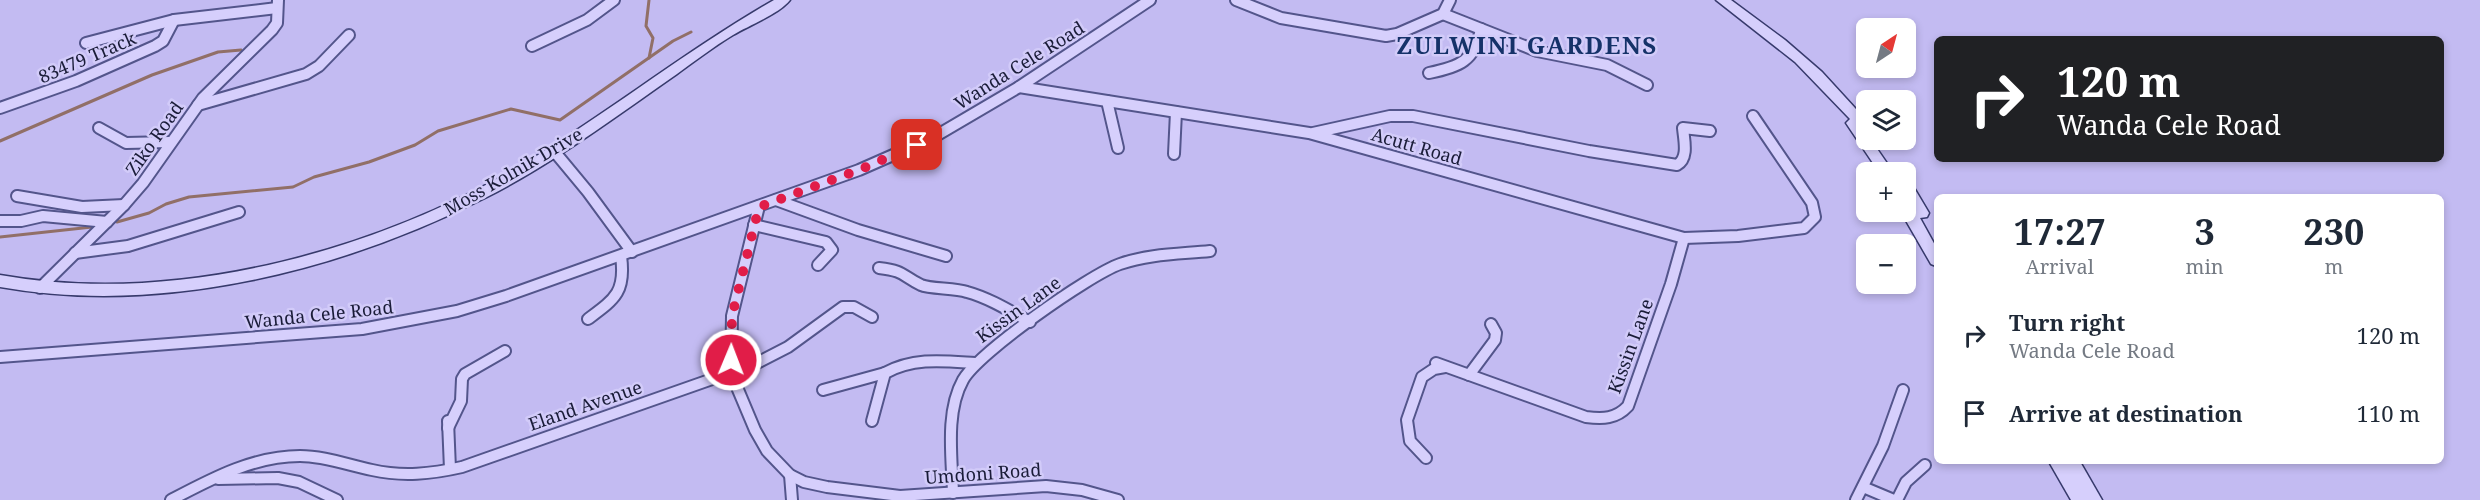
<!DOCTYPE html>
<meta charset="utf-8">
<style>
:root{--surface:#fff;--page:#f2f2f3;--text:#1f2937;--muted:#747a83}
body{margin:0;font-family:"Noto Serif",serif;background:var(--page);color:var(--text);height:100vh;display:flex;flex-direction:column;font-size:22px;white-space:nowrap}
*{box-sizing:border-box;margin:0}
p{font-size:20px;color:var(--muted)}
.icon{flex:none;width:33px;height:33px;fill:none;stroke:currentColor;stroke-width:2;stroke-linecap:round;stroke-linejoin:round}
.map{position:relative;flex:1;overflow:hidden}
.sheet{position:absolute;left:1934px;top:194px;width:510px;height:270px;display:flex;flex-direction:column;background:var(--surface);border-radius:9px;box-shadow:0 3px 9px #0003}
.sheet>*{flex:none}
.guide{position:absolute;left:1934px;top:36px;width:510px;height:126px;border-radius:9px;box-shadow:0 3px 9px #0003;background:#202124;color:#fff;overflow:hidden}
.needle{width:39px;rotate:36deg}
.buttons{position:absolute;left:1856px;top:18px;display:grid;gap:12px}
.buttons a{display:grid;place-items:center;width:60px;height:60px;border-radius:9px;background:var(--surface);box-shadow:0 3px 9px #0003;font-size:30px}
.pin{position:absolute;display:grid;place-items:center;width:51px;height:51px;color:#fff;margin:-26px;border-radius:12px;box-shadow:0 3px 9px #0006}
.me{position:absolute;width:66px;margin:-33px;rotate:1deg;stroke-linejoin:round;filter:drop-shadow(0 0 4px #0008)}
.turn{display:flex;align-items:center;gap:21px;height:126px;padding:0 24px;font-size:27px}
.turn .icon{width:78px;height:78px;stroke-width:2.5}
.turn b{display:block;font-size:42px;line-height:51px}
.eta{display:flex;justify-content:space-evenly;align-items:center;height:102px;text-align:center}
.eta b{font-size:36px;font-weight:700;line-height:42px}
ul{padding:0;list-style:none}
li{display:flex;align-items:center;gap:18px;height:78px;padding:0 24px}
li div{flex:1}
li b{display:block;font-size:22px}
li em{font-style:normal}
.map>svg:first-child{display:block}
</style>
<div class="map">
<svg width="2480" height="500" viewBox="0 0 2480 500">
<rect width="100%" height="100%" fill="#c3bbf2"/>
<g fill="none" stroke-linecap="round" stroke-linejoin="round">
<g stroke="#916f67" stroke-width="3">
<polyline points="649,0 646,26 653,38 649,58"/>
<polyline points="0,141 152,75 218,52 241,50"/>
<polyline points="117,222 149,213 166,204 189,197 293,187 314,177 369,162 415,145 438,131 511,109 560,120 673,41 691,32"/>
<polyline points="0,237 92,227"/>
</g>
<g stroke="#53558b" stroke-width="14">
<g id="minor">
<polyline points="1236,0 1281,18 1386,36 1397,34 1443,14 1450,0"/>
<polyline points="1443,14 1537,51 1607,65 1647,85"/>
<polyline points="86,43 174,20 277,8"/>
<polyline points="532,46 587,20 614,0"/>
<path d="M1429,73c30,-6 46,-12 52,-44"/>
<polyline points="1019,87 1309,133 1684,238 1738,236 1804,228 1815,217 1812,203 1753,116"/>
<polyline points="1107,101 1118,148"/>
<polyline points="198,105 306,74 319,66 349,35"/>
<polyline points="0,108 76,81 155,46 163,41 174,20"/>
<polyline points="99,128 126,143 170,142"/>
<path d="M1313,133l77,-17h23l176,35 88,14c12,-7 7,-25 6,-37l27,3"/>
<polyline points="554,151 588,192 632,252"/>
<polyline points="1174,154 1176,112"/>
<polyline points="17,196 82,207 124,205"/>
<polyline points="776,200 858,230 946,256"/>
<polyline points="759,206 732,316 731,373 755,430 767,451 790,475 804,482 827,487 900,496 1046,486 1082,490 1118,500"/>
<polyline points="0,221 21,221 43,216 107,222"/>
<polyline points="754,225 826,242 832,250 818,265"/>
<polyline points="75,253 128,246 239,212"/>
<path d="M879,268c26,3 22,7 42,17 9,4 34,3 46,7 22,6 43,19 63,30"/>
<polyline points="40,288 124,205 143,183 203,98 272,30 277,23 278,0"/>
<path d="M588,319c27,-20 38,-27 33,-63"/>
<polyline points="0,357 362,329 457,311 506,296 859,170 934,137 1019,87 1150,0"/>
<path d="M1436,363l150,54c17,2 30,2 42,-11l43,-122 13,-46"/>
<polyline points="1469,375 1495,340 1496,333 1491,324"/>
<polyline points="823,390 885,373"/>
<polyline points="448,421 450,469"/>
<path d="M872,421l13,-48c29,-16 59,-12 90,-10"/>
<polyline points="448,428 461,401 462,379 465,374 505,351"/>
<polyline points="1426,458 1410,441 1407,420 1422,377 1434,369 1445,367"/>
<polyline points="790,475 792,500"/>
<polyline points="218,479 278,478 299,482 337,500"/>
<polyline points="1863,487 1894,500"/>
<path d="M953,493c-1,-35 -8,-81 10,-113 15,-27 126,-105 157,-116 28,-10 61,-10 90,-13"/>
<path d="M171,500c40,-21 82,-44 129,-44 24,0 48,9 72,14 31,7 59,4 90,-3l293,-103 33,-17 55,-40h11l18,10"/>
<polyline points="1856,500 1883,446 1903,390"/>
<polyline points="1897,500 1906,482 1925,465"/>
</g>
</g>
<g stroke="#373a6c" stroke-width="3">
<g id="secondary">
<path d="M774,0h16c-11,14 -42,26 -57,35 -20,12 -38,26 -56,39 -62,43 -123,89 -190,123 -146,74 -324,119 -487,90v-12c181,32 389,-26 543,-123 78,-49 151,-106 231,-152z"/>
<polygon points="1716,0 1731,0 1785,40 1822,72 1866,120 1866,140 1871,140 1893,172 1879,172 1846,123 1850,119 1795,62"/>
<polygon points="1905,180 1910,181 1929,213 1927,217 1920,218 1936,247 1936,266 1931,264 1901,212 1905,212 1905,200 1907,200"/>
<polygon points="2048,460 2079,460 2102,500 2071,500"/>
</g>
</g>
<use href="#minor" stroke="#d6cffc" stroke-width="10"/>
<use href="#secondary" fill="#d6cffc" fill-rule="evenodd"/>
</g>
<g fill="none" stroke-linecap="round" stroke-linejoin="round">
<polyline stroke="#e11d48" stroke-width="10" stroke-dasharray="0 18" points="731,360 732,316 759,207 859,170 917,145"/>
</g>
<g text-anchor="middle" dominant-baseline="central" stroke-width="5" stroke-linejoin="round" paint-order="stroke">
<g font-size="18" fill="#1a1c38" stroke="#d2cbf9">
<text transform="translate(87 57) rotate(-23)">83479 Track</text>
<text transform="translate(1019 65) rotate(-32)">Wanda Cele Road</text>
<text transform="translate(154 138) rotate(-55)">Ziko Road</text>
<text transform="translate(1417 146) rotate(16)">Acutt Road</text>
<text transform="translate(513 171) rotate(-30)">Moss Kolnik Drive</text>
<text transform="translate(1018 309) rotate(-36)">Kissin Lane</text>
<text transform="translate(319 314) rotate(-6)">Wanda Cele Road</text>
<text transform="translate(1630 346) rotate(-70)">Kissin Lane</text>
<text transform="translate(585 405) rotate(-19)">Eland Avenue</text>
<text transform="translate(983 473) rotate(-4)">Umdoni Road</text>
</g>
<g font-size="24" font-weight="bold" letter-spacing="1.5" fill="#153269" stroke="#d2cbf9">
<text x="1527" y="44">ZULWINI GARDENS</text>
</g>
</g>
</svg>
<div class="buttons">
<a><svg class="needle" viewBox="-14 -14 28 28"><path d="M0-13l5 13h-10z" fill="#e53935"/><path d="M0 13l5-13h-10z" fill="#747a83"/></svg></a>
<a><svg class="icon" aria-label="layers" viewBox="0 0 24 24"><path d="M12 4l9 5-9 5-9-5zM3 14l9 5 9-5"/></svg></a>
<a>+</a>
<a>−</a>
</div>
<div class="pin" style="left:917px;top:145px;background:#d93025"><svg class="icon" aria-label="arrive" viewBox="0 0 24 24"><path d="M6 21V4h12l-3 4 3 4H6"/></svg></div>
<svg class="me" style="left:731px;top:360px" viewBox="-20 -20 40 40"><circle r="17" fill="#e11d48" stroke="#fff" stroke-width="3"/><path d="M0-11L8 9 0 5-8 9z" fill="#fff"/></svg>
<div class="guide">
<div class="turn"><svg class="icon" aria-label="right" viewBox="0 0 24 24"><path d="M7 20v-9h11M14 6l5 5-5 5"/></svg><div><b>120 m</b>Wanda Cele Road</div></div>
</div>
<section class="sheet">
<div class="eta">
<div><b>17:27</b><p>Arrival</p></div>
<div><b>3</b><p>min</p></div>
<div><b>230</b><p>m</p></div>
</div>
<ul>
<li><svg class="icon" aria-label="right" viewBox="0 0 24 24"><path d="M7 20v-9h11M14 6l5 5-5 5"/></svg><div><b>Turn right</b><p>Wanda Cele Road</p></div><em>120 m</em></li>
<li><svg class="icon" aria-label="arrive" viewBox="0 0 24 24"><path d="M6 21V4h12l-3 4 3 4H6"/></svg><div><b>Arrive at destination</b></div><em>110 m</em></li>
</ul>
</section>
</div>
